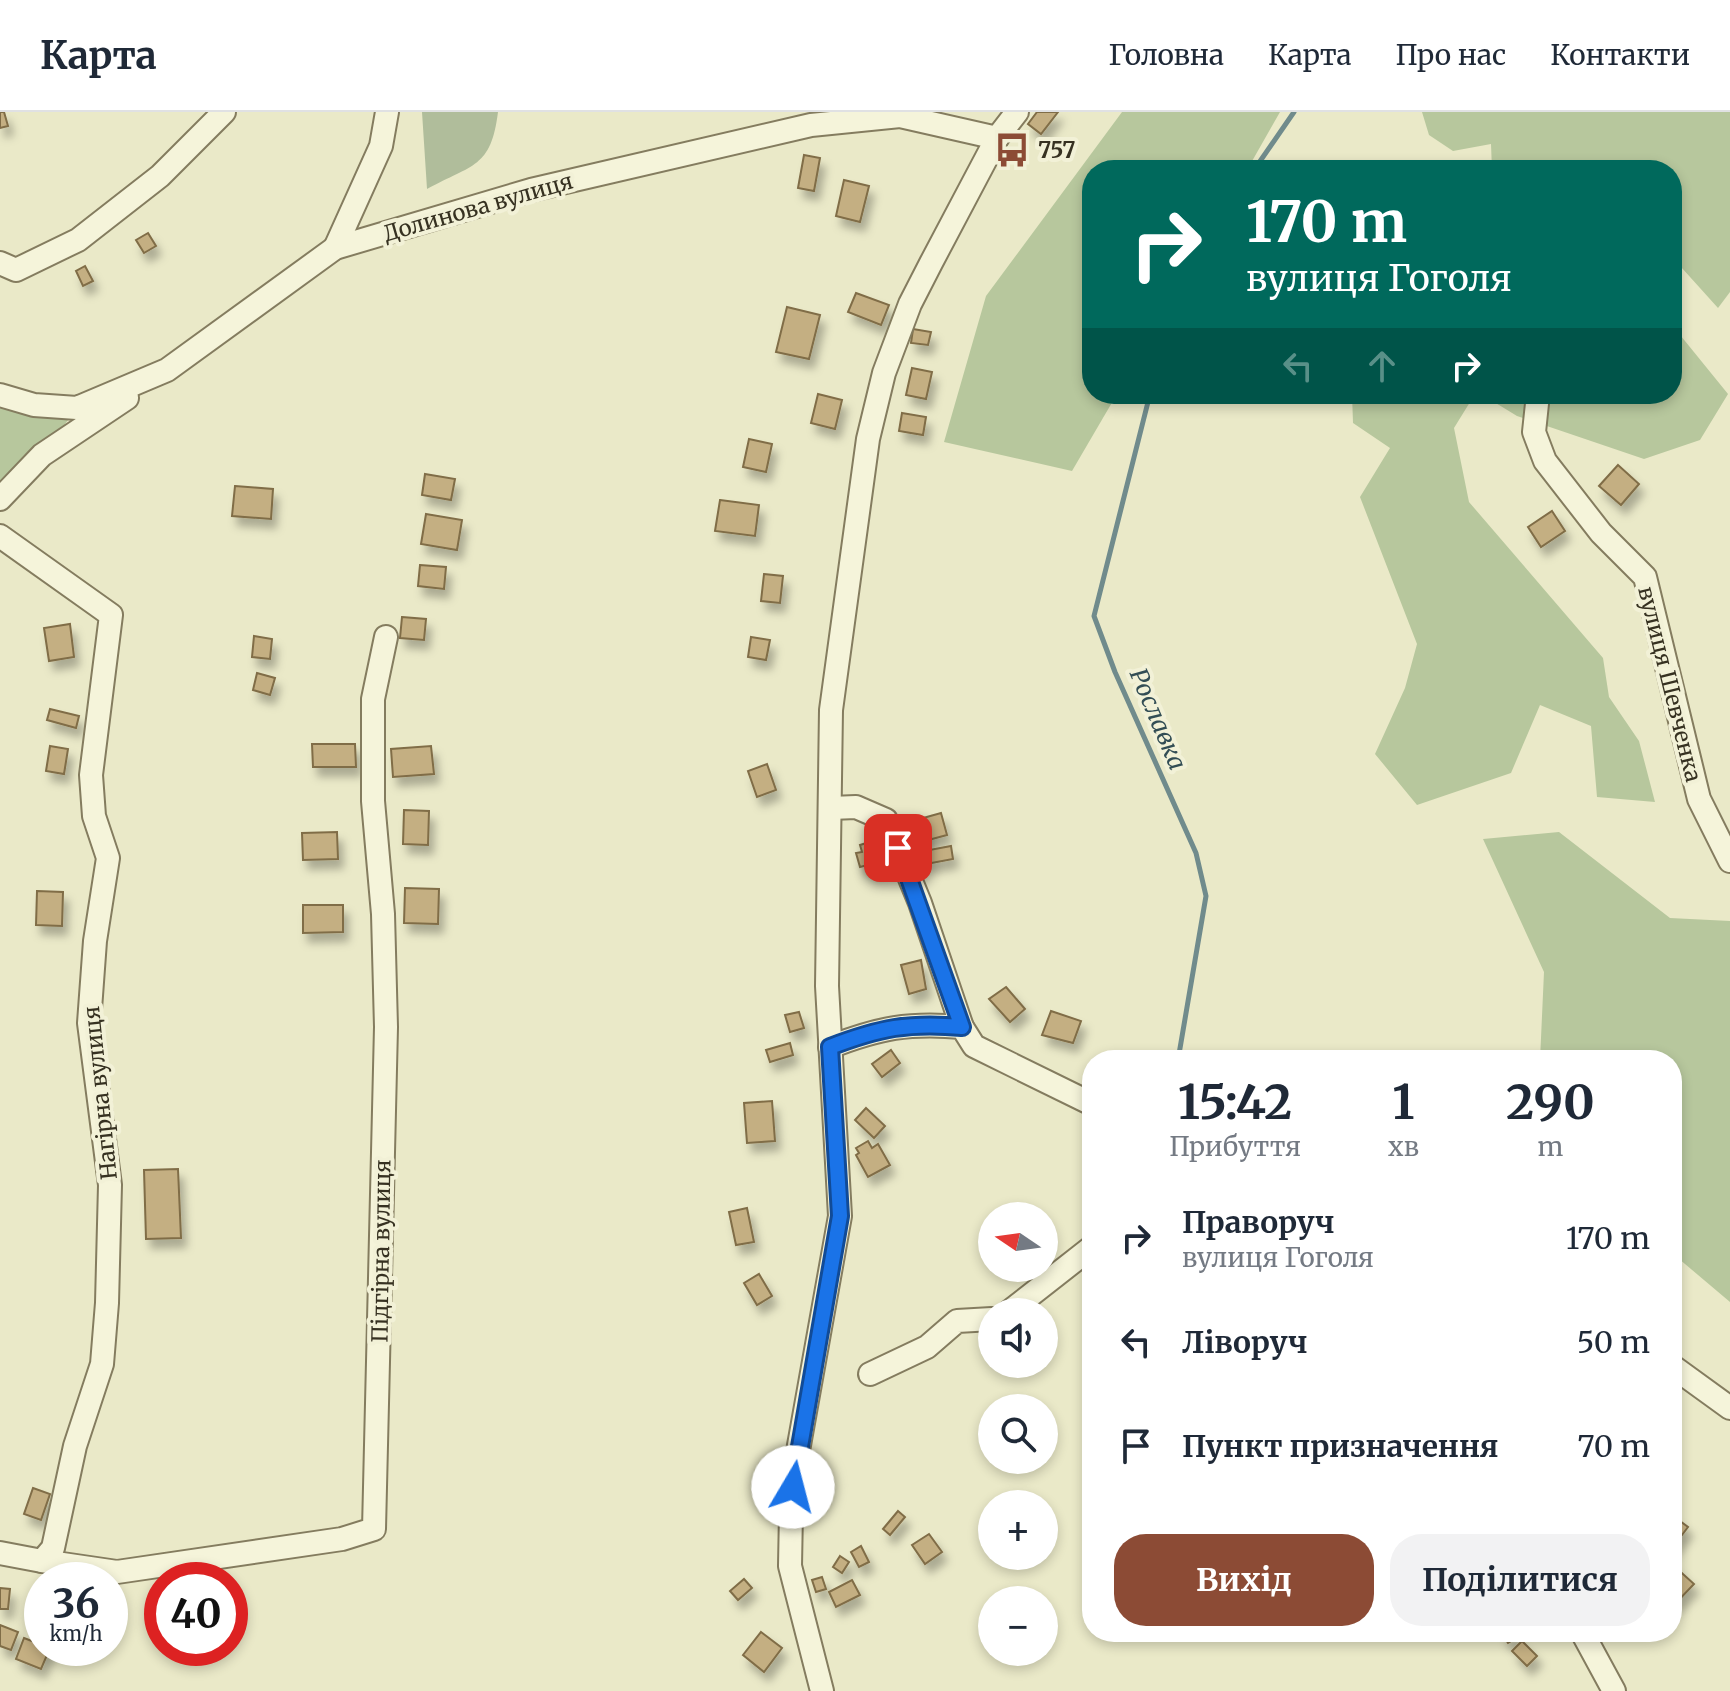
<!DOCTYPE html>
<html lang="uk">
<meta charset="utf-8">
<style>
:root{--surface:#fff;--page:#f2f2f3;--text:#1f2937;--muted:#747a83;--line:#e0e1e3;--accent:#8c4b35}
body{margin:0;font-family:Merriweather,serif;background:var(--page);color:var(--text);height:100vh;display:flex;flex-direction:column;font-size:30px;white-space:nowrap}
*{box-sizing:border-box;margin:0}
p{font-size:26px;color:var(--muted)}
.icon{flex:none;width:44px;height:44px;fill:none;stroke:currentColor;stroke-width:2;stroke-linecap:round;stroke-linejoin:round}
.map{position:relative;flex:1;overflow:hidden}
.panel{position:absolute;left:1082px;top:938px;width:600px;height:592px;display:flex;flex-direction:column;background:var(--surface);border-radius:32px;box-shadow:0 4px 12px #0003}
.panel>*{flex:none}
.banner{position:absolute;left:1082px;top:48px;width:600px;height:244px;border-radius:32px;box-shadow:0 4px 12px #0003;background:#00695c;color:#fff;overflow:hidden}
.needle{width:52px;rotate:283deg}
.buttons{position:absolute;left:978px;top:1090px;display:grid;gap:16px}
.buttons a{display:grid;place-items:center;width:80px;height:80px;border-radius:50%;background:var(--surface);box-shadow:0 4px 12px #0003;font-size:40px}
.speed{position:absolute;left:24px;top:1450px;display:flex;gap:16px;font-size:40px;font-weight:700;text-align:center}
.speed>*{display:grid;place-content:center;width:104px;height:104px;border-radius:50%;background:var(--surface);box-shadow:0 4px 12px #0003;line-height:1}
.speed small{font-size:20px;font-weight:400}
.speed .limit{border:12px solid #d22;background:#fff;color:#111}
.pin{position:absolute;display:grid;place-items:center;width:68px;height:68px;color:#fff;margin:-34px;border-radius:16px;box-shadow:0 4px 12px #0006}
.me{position:absolute;width:88px;margin:-44px;rotate:8deg;stroke-linejoin:round;filter:drop-shadow(0 0 6px #0008)}
.turn{display:flex;align-items:center;gap:28px;height:168px;padding:0 32px;font-size:36px}
.turn .icon{width:104px;height:104px;stroke-width:2.5}
.turn b{display:block;font-size:56px;line-height:68px}
.lanes{display:flex;align-items:center;height:76px;padding:0 32px;background:#0003;justify-content:center;gap:40px;direction:ltr}
.lanes .off{opacity:.35}
.eta{display:flex;justify-content:space-evenly;align-items:center;height:136px;text-align:center}
.eta b{font-size:48px;font-weight:700;line-height:56px}
.button{display:flex;gap:16px;margin-top:auto;padding:16px 32px}
.button a{flex:1;height:92px;border-radius:32px;background:var(--accent);color:#fff;font-size:32px;font-weight:700;line-height:92px;text-align:center}
.button a+a{background:var(--page);color:var(--text)}
ul{padding:0;list-style:none}
li{display:flex;align-items:center;gap:24px;height:104px;padding:0 32px}
li div{flex:1}
li b{display:block;font-size:30px}
li em{font-style:normal}
header{display:flex;align-items:center;gap:48px;box-sizing:border-box;height:112px;padding:0 40px;background:var(--surface);border-bottom:2px solid var(--line)}
header strong{font-size:38px}
nav{display:flex;gap:44px;margin-inline-start:auto;font-size:28px}
.map>svg:first-child{display:block}
</style>
<header>
<strong>Карта</strong>
<nav><a>Головна</a><a>Карта</a><a>Про нас</a><a>Контакти</a></nav>
</header>
<div class="map">
<svg width="1730" height="1579" viewBox="0 0 1730 1579">
<defs>
<filter id="shadow"><feDropShadow dx="5" dy="9" stdDeviation="4" flood-color="#0004"/></filter>
</defs>
<rect width="100%" height="100%" fill="#eae9c8"/>
<g fill="#b7c79d">
<polygon points="1122,0 1280,0 1247,58 1092,58 1092,282 1117,282 1072,359 944,330 986,184"/>
<polygon points="1422,0 1730,0 1730,180 1718,196 1672,145 1672,58 1492,58 1491,32 1453,39 1429,23"/>
<polygon points="1672,213 1728,282 1700,328 1644,347 1517,304 1481,282 1672,282"/>
<polygon points="0,277 77,296 42,343 0,387"/>
<polygon points="1352,282 1475,282 1454,316 1469,390 1603,546 1609,585 1639,629 1655,690 1597,685 1591,614 1540,593 1511,661 1417,693 1375,642 1405,576 1417,532 1360,385 1390,336 1353,311"/>
<polygon points="1559,720 1670,806 1730,809 1730,1190 1672,1141 1672,948 1540,948 1544,860 1483,727"/>
</g>
<path fill="#b0bd9b" d="M422,0h76c-7,56 -25,52 -71,77z"/>
<g fill="none" stroke-linecap="round" stroke-linejoin="round">
<g stroke="#708b8c" stroke-width="5">
<polyline points="1254,58 1294,0"/>
<polyline points="1150,282 1094,504 1115,560 1196,741 1206,784 1178,948"/>
</g>
</g>
<g fill="#c4af82" stroke="#806d47" stroke-width="2" filter="url(#shadow)">
<polygon points="0,0 4,0 8,14 0,16"/>
<polygon points="1037,0 1058,0 1041,22 1028,12"/>
<polygon points="804,43 820,46 814,79 798,76"/>
<polygon points="844,68 869,74 860,110 836,104"/>
<polygon points="148,121 156,134 144,141 136,128"/>
<polygon points="85,154 93,169 83,174 76,159"/>
<polygon points="856,181 889,193 881,213 848,200"/>
<polygon points="787,195 820,203 809,247 776,240"/>
<polygon points="913,217 931,220 928,233 911,231"/>
<polygon points="912,256 932,260 926,287 906,283"/>
<polygon points="818,282 842,288 835,317 811,311"/>
<polygon points="902,301 926,305 923,323 899,319"/>
<polygon points="749,327 772,332 766,360 743,355"/>
<polygon points="1618,353 1639,372 1621,393 1599,374"/>
<polygon points="425,362 455,367 451,388 422,383"/>
<polygon points="235,374 273,377 271,407 232,404"/>
<polygon points="720,388 759,393 755,424 715,419"/>
<polygon points="1552,399 1565,419 1541,435 1528,415"/>
<polygon points="426,402 462,408 457,438 421,432"/>
<polygon points="420,453 446,455 444,477 418,474"/>
<polygon points="764,462 783,464 780,491 761,489"/>
<polygon points="402,505 426,507 424,528 400,526"/>
<polygon points="70,512 74,545 49,549 44,516"/>
<polygon points="254,524 272,527 270,547 252,545"/>
<polygon points="751,525 770,528 766,548 748,545"/>
<polygon points="257,561 275,566 270,583 253,578"/>
<polygon points="50,597 79,604 76,616 47,608"/>
<polygon points="312,632 355,632 356,655 313,655"/>
<polygon points="50,634 68,637 64,662 46,659"/>
<polygon points="431,634 434,662 393,665 391,637"/>
<polygon points="767,652 776,678 757,685 748,659"/>
<polygon points="404,698 429,699 428,733 403,732"/>
<polygon points="941,701 947,723 921,730 916,708"/>
<polygon points="337,720 338,747 303,748 302,721"/>
<polygon points="876,728 883,754 870,758 868,753 860,755 856,741 862,740 860,733"/>
<polygon points="951,734 953,747 926,752 924,739"/>
<polygon points="405,776 439,777 438,812 404,811"/>
<polygon points="37,779 63,780 62,814 36,813"/>
<polygon points="303,793 343,793 343,820 303,821"/>
<polygon points="921,848 926,877 909,882 901,853"/>
<polygon points="1006,875 1025,897 1010,910 989,887"/>
<polygon points="1051,899 1081,909 1073,931 1042,923"/>
<polygon points="799,900 804,916 790,920 785,903"/>
<polygon points="790,931 793,943 770,950 766,938"/>
<polygon points="891,938 900,951 882,965 872,952"/>
<polygon points="772,989 775,1029 747,1031 744,991"/>
<polygon points="866,996 885,1014 874,1026 855,1008"/>
<polygon points="868,1029 872,1036 878,1032 890,1053 868,1065 856,1043 859,1041 856,1036"/>
<polygon points="178,1057 181,1126 146,1127 144,1058"/>
<polygon points="747,1096 754,1130 736,1133 729,1100"/>
<polygon points="759,1162 772,1184 757,1193 744,1171"/>
<polygon points="33,1376 50,1382 41,1408 24,1402"/>
<polygon points="898,1399 905,1405 890,1423 883,1417"/>
<polygon points="1676,1406 1688,1415 1672,1436 1672,1411"/>
<polygon points="929,1422 942,1440 925,1452 912,1433"/>
<polygon points="861,1434 869,1450 859,1455 851,1440"/>
<polygon points="840,1444 849,1450 842,1461 833,1455"/>
<polygon points="1673,1453 1694,1472 1673,1494 1672,1455"/>
<polygon points="822,1465 826,1477 816,1480 812,1468"/>
<polygon points="744,1467 752,1476 738,1488 730,1479"/>
<polygon points="852,1468 860,1483 836,1495 829,1480"/>
<polygon points="0,1476 10,1477 8,1497 0,1497"/>
<polygon points="0,1513 18,1520 11,1538 0,1534"/>
<polygon points="761,1520 782,1536 764,1560 743,1543"/>
<polygon points="1501,1520 1515,1520 1518,1525 1508,1531"/>
<polygon points="24,1526 50,1536 41,1557 16,1547"/>
<polygon points="1522,1529 1537,1544 1527,1554 1512,1539"/>
</g>
<g fill="none" stroke-linecap="round" stroke-linejoin="round">
<g stroke="#847c5f" stroke-width="26">
<g id="minor">
<polyline points="335,136 381,34 387,0"/>
<polyline points="0,151 16,158 78,128 160,64 224,0"/>
<polyline points="1538,282 1534,320 1545,349 1601,421 1645,465 1699,687 1730,749"/>
<polyline points="0,283 34,293 77,296 167,258 335,136 531,78 811,13 900,4 997,26"/>
<polyline points="0,387 42,343 127,286"/>
<polyline points="0,424 111,503 91,663 94,704 108,746 95,829 89,911 110,1073 107,1191 102,1252 75,1334 53,1436 42,1449 0,1441"/>
<polyline points="831,696 856,695 886,708 920,791 962,915"/>
<path d="M830,935c49,-19 79,-25 132,-20l12,19 118,58"/>
<polyline points="1009,1200 1092,1135"/>
<polyline points="1672,1254 1730,1296"/>
<polyline points="870,1262 927,1235 957,1209 992,1207"/>
<polyline points="42,1449 117,1460 342,1427 374,1417 386,915 383,802 373,689 373,587 386,525"/>
<polyline points="1582,1520 1614,1579"/>
<polyline points="822,1579 790,1454 791,1400 796,1350 840,1104 827,874 831,598 868,327 884,261 910,192 931,151 997,26 1017,0"/>
</g>
</g>
<use href="#minor" stroke="#f5f4da" stroke-width="22"/>
</g>
<g fill="none" stroke-linecap="round" stroke-linejoin="round">
<g stroke="#114b97" stroke-width="20">
<path id="route" d="M793,1375l47,-271 -10,-169c49,-19 79,-25 132,-20l-64,-179"/>
</g>
<use href="#route" stroke="#1a73e8" stroke-width="14"/>
</g>
<defs>
<g id="bus-bare" transform="scale(2.76)"><path d="M-5-6H5V4H4V6H2V4H-2V6H-4V4H-5ZM-3.5-4V0h7V-4ZM-3.5 1.2v1.5H-2V1.2ZM2 1.2v1.5H3.5V1.2Z" fill="#8c4b35" stroke="#f2f1d7" stroke-width="2.5" paint-order="stroke"/></g>
</defs>
<g fill-rule="evenodd">
<use href="#bus-bare" x="1012" y="38"/>
</g>
<g text-anchor="middle" dominant-baseline="central" stroke-width="8" stroke-linejoin="round" paint-order="stroke">
<g font-size="22" font-weight="bold" fill="#363121" stroke="#f2f1d7" text-anchor="start">
<text x="1038" y="38">757</text>
</g>
<g font-size="22" fill="#363121" stroke="#f2f1d7">
<text transform="translate(478 95) rotate(-16)">Долинова вулиця</text>
<text transform="translate(1670 572) rotate(76)">вулиця Шевченка</text>
<text transform="translate(100 981) rotate(-96)">Нагірна вулиця</text>
<text transform="translate(381 1139) rotate(-89)">Підгірна вулиця</text>
</g>
<g font-size="24" font-style="italic" fill="#324d54" stroke="#f2f1d7">
<text transform="translate(1158 607) rotate(67)">Рославка</text>
</g>
</g>
</svg>
<div class="buttons">
<a><svg class="needle" viewBox="-14 -14 28 28"><path d="M0-13l5 13h-10z" fill="#e53935"/><path d="M0 13l5-13h-10z" fill="#747a83"/></svg></a>
<a><svg class="icon" aria-label="sound" viewBox="0 0 24 24"><path d="M4 9h4l5-4v14l-5-4H4zM17 9q2 3 0 6"/></svg></a>
<a><svg class="icon" aria-label="search" viewBox="0 0 24 24"><circle cx="10" cy="10" r="6"/><path d="M15 15l6 6"/></svg></a>
<a>+</a>
<a>−</a>
</div>
<div class="speed"><div>36<small>km/h</small></div><div class="limit">40</div></div>
<div class="pin" style="left:898px;top:736px;background:#d93025"><svg class="icon" aria-label="arrive" viewBox="0 0 24 24"><path d="M6 21V4h12l-3 4 3 4H6"/></svg></div>
<svg class="me" style="left:793px;top:1375px" viewBox="-20 -20 40 40"><circle r="19" fill="#fff"/><path d="M0-13L10 11 0 6-10 11z" fill="#1a73e8"/></svg>
<div class="banner">
<div class="turn"><svg class="icon" aria-label="right" viewBox="0 0 24 24"><path d="M7 20v-9h11M14 6l5 5-5 5"/></svg><div><b>170 m</b>вулиця Гоголя</div></div>
<div class="lanes"><svg class="icon off" aria-label="left" viewBox="0 0 24 24"><path d="M17 20v-9H6M10 6l-5 5 5 5"/></svg><svg class="icon off" aria-label="ahead" viewBox="0 0 24 24"><path d="M12 20V5M6 11l6-6 6 6"/></svg><svg class="icon" aria-label="right" viewBox="0 0 24 24"><path d="M7 20v-9h11M14 6l5 5-5 5"/></svg></div>
</div>
<section class="panel">
<div class="eta">
<div><b>15:42</b><p>Прибуття</p></div>
<div><b>1</b><p>хв</p></div>
<div><b>290</b><p>m</p></div>
</div>
<ul>
<li><svg class="icon" aria-label="right" viewBox="0 0 24 24"><path d="M7 20v-9h11M14 6l5 5-5 5"/></svg><div><b>Праворуч</b><p>вулиця Гоголя</p></div><em>170 m</em></li>
<li><svg class="icon" aria-label="left" viewBox="0 0 24 24"><path d="M17 20v-9H6M10 6l-5 5 5 5"/></svg><div><b>Ліворуч</b></div><em>50 m</em></li>
<li><svg class="icon" aria-label="arrive" viewBox="0 0 24 24"><path d="M6 21V4h12l-3 4 3 4H6"/></svg><div><b>Пункт призначення</b></div><em>70 m</em></li>
</ul>
<div class="button"><a>Вихід</a><a>Поділитися</a></div>
</section>
</div>
